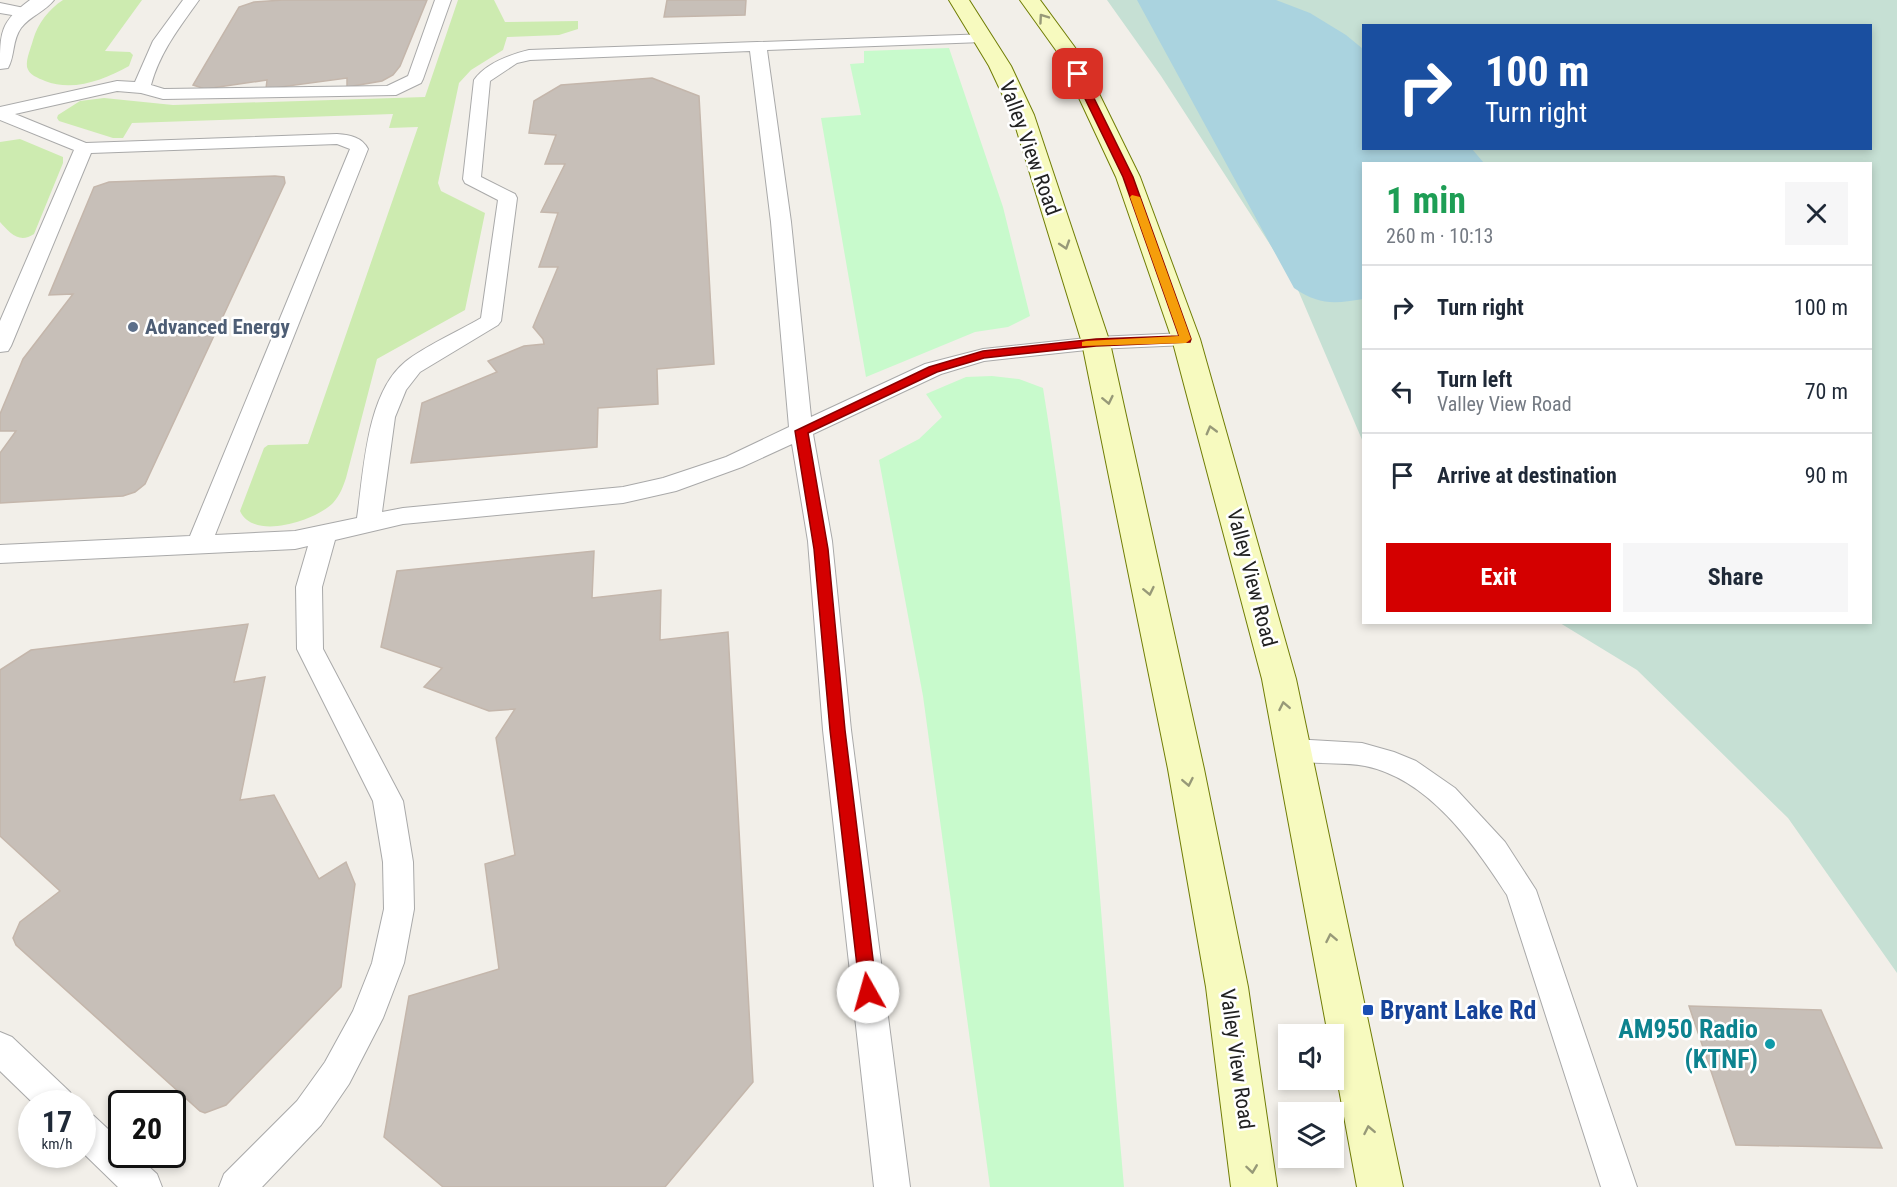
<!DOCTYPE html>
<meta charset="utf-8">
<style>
:root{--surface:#fff;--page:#f6f6f7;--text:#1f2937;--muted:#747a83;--line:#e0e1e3;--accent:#d40000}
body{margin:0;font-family:"Roboto Condensed",sans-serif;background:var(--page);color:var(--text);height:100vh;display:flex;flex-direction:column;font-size:22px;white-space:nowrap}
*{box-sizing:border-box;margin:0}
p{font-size:20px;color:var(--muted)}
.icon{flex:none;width:33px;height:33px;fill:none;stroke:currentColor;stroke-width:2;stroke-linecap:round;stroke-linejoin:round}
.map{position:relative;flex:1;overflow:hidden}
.panel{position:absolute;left:1362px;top:162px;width:510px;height:462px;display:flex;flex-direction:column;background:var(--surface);border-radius:0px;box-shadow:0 3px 9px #0003}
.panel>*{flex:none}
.hud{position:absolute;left:1362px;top:24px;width:510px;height:126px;border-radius:0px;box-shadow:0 3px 9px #0003;background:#1a4fa0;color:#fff;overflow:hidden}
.fabs{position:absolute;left:1278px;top:1024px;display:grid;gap:12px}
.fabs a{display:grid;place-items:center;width:66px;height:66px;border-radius:0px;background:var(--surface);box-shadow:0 3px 9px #0003;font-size:30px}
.speed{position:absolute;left:18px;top:1090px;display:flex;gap:12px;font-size:30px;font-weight:700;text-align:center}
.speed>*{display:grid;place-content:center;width:78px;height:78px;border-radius:50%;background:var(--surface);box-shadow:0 3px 9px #0003;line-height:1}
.speed small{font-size:15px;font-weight:400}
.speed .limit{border:3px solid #111;border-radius:9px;background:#fff;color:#111}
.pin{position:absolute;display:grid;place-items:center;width:51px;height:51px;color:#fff;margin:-26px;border-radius:12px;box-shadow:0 3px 9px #0006}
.me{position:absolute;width:66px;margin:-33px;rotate:353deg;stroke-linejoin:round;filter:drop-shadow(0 0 4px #0008)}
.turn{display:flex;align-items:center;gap:21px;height:126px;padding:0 24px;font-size:27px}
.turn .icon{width:78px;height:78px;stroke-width:2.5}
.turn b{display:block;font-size:42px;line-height:51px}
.round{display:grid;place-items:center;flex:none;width:63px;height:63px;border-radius:0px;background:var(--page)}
.summary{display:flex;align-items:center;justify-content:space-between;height:102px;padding:0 24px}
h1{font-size:36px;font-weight:700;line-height:45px;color:#1e9e55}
.cta{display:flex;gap:12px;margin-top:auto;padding:12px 24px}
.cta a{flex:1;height:69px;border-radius:0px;background:var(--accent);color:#fff;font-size:24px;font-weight:700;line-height:69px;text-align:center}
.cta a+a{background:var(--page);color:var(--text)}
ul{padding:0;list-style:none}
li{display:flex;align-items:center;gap:18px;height:84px;padding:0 24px;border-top:2px solid var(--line)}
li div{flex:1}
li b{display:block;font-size:22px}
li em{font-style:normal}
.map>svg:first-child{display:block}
</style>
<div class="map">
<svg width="1897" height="1187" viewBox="0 0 1897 1187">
<rect width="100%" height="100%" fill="#f2efe9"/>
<g fill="#cdebb0">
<path d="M63,0h79l-37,51 25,1 3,3 -4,11c-25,14 -56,26 -84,15 -7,-3 -16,-6 -18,-14 -1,-9 4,-19 6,-27 5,-17 16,-31 30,-40z"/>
<path d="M458,0h36l11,22 73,-1v8l-19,6 -52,2 -4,13 -32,20 -12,13 -21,100 3,8 44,22 -20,97 -88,49 -31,119c-3,9 -6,17 -13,25 -18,18 -80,38 -93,8l24,-63 4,-3 40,-1 110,-317 -29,1 4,-14 -261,9 -9,15h-10l-54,-17 -2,-3 1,-3 22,-14 24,-3 69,7 252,-8z"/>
<path d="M20,139l43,18v6l-29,71c-15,10 -24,-1 -34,-12v-80z"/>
</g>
<path fill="#c6e0d4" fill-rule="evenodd" d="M1107,0h790v973l-109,-155 -151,-148 -77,-47 310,-1v-458h-506l-1,278 -68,-159 -134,-207zM1364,26h506v122h-506z"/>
<g fill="#c8facc">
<polygon points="949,48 1003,207 1030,316 1008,327 975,332 866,377 821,118 861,115 850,64 864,63 864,51"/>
<path d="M992,376l27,3 24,9c43,265 57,532 81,799h-134l-67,-491 -44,-236 40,-21 23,-22 -16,-23 40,-17z"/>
</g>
<path fill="#aad3df" d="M1137,0h139l34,13 36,22 17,14 1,99 108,1 12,14 -120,1 -1,135c-29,5 -44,6 -69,-11z"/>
<g fill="#c7bfb8" stroke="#c4b6ab" stroke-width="1.5">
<polygon points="283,0 427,0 400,66 393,75 382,81 347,87 347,78 266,89 267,80 205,89 193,85 239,7 254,2"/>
<polygon points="667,0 746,0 745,15 664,17"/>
<polygon points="652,78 699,96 714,364 657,369 658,404 598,408 597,447 411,463 422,403 497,372 488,361 524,346 544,344 543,339 533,327 558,267 539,267 558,213 541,212 565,164 545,164 556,135 529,133 534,101 561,85"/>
<polygon points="275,176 284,177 285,183 145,484 135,492 123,496 0,503 0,453 16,431 0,431 0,414 23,359 73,294 49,295 94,187 109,182"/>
<polygon points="594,551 592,598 661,590 660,640 728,632 753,1082 665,1187 443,1187 384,1137 409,996 499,969 485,864 515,855 496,738 515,709 489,711 424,687 442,668 381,647 397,571"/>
<polygon points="248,624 234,682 265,677 240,800 274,795 319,879 346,862 355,884 341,987 226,1105 205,1113 200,1111 16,945 13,938 20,922 60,891 0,836 0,670 31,650"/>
<polygon points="1689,1006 1821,1010 1882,1148 1736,1145"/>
</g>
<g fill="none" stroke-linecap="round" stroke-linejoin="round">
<g stroke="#a9a9a9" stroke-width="2">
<g id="service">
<path d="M183,0h16c-20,28 -39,52 -48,85l13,4 223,-3 21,-10 27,-76h16l-28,79 -2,4 -25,12 -233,4 -22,-6 -24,-2 -102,23 71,29 251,-9c13,1 25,3 31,15l-153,386 80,-4 62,-13c7,-47 9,-124 48,-156 18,-15 54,-31 76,-44l17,-118 -33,-17 -2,-4 11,-99c12,-17 35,-25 55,-30l460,-16 2,3 -8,5 -216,8 24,172 20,195 114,-53 58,-15 113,-12 90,-4 7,2 4,4 -4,4 -7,2 -90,4 -112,12 -43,13 -128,60 19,107 19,189 59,457h-36l-51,-457 -15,-189 -16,-97 -50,23 -66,24 -53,12 -220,21 -68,16 -13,47 1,62 80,152 10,61 1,47 -10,54 -21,55 -34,66 -28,41 -59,62h-43l5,-13 73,-73 28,-39 28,-51 19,-48 12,-54 -1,-47 -10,-61 -76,-152 -1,-62 12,-41 -13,3 -295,14v-18l190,-9 160,-387 -13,-5 -246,9 -80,193 -3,5 -8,1v-31l74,-171 -74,-30v-13l117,-26 18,1 18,-41zM750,51l21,171 18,205 -63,30 -63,21 -40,9 -220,21 -21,4 13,-95 11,-27 14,-18 78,-47 3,-4 16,-123 -2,-4 -34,-17 9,-96 27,-18 13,-3z"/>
<polygon points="0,3 29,9 32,12 24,17 0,13"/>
<path d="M1293,739l69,4 32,9 22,9 39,27 50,54 31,48 101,297h-36l-94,-292c-33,-51 -78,-116 -142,-129 -27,-5 -56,0 -82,-8l-4,-8 4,-8z"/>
<polygon points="0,1032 12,1037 70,1092 75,1104 34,1104 0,1071"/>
<polygon points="82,1111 94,1116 122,1142 122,1155 136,1155 157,1174 162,1187 118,1187 82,1152"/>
</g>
</g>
<g stroke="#a9a9a9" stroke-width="2">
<path id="minor" d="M30,0h24c-8,11 -24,16 -33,28 -9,12 -6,28 -13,40l-8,1c0,-37 0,-47 30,-69z"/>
</g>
<g stroke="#707d05" stroke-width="2">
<g id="secondary">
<polygon points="949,0 969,0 1011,66 1034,115 1110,343 1204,769 1248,987 1277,1187 1231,1187 1206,987 1168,769 1082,343 1012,115 989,66"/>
<polygon points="1020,0 1040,0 1079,53 1140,177 1200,339 1296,679 1403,1187 1357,1187 1334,1062 1334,1035 1328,1035 1262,679 1172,339 1116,177 1058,53"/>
</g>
</g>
<use href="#service" fill="#fff" fill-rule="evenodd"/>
<use href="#minor" fill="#fff" fill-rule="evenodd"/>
<use href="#secondary" fill="#f7fabf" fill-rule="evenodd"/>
</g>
<defs><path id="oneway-chevron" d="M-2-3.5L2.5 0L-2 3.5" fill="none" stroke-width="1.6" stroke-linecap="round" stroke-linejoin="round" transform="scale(1.5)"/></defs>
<g stroke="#979978">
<use href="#oneway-chevron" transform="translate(1043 18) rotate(-125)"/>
<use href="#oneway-chevron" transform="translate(1065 245) rotate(72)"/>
<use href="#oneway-chevron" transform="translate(1108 400) rotate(78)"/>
<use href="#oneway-chevron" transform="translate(1211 430) rotate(-105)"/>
<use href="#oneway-chevron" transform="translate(1149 591) rotate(78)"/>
<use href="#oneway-chevron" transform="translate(1284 706) rotate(-101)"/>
<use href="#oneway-chevron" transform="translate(1188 782) rotate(79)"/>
<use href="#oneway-chevron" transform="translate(1331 938) rotate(-101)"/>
<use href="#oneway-chevron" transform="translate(1369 1130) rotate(-101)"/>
<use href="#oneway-chevron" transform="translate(1252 1169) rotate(82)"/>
</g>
<polygon fill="#d40000" stroke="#8a0000" stroke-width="1.5" points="1078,71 1082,74 1133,177 1191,339 1190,342 1096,346 984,358 937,372 808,433 828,549 845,730 877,992 875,997 868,1000 862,997 860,992 830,730 814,549 795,431 929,367 983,351 1096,339 1179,336 1123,177 1073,74"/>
<polygon fill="#f59e0b" points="1132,195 1140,197 1191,339 1186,343 1082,346 1082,342 1086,341 1179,336 1130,197"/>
<circle fill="#5c6f8a" stroke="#fff" stroke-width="2" cx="133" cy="327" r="6"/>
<rect fill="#1a4fb4" stroke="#fff" stroke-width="2" x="1362" y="1004" width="12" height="12" rx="3"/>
<circle fill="#0f9aa8" stroke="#fff" stroke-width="2" cx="1770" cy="1044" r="6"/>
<g text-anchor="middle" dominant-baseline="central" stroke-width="5" stroke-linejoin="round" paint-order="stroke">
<g font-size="21" fill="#222" stroke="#fff">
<text transform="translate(1030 148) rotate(70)">Valley View Road</text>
<text transform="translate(1252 578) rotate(75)">Valley View Road</text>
<text transform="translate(1237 1059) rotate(82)">Valley View Road</text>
</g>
<g font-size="21" font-weight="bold" fill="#4e5e75" stroke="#fff" text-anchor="start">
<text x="145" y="327">Advanced Energy</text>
</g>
<g font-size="26" font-weight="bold" fill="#164399" stroke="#fff" text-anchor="start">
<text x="1380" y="1010">Bryant Lake Rd</text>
</g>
<g font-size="26" font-weight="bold" fill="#0d838f" stroke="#fff" text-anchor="end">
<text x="1758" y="1029">AM950 Radio<tspan x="1758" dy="30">(KTNF)</tspan></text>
</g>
</g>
</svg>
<div class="fabs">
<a><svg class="icon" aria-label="sound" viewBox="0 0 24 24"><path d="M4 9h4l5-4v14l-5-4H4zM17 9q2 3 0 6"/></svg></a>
<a><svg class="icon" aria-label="layers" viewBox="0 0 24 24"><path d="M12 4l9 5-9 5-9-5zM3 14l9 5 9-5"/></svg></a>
</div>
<div class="speed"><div>17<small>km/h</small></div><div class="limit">20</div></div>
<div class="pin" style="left:1078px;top:74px;background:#d93025"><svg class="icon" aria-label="arrive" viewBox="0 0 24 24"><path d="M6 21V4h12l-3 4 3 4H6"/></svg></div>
<svg class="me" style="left:868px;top:992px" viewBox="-20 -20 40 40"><circle r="19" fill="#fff"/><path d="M0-13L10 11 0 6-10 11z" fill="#d40000"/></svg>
<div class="hud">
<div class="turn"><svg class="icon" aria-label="right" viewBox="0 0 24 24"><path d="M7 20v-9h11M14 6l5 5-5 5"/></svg><div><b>100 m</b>Turn right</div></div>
</div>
<section class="panel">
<div class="summary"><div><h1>1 min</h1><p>260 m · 10:13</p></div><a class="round"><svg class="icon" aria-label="close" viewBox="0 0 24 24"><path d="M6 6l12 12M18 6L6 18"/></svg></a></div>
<ul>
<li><svg class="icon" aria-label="right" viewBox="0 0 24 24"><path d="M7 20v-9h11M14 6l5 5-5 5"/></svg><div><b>Turn right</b></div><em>100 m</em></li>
<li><svg class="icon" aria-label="left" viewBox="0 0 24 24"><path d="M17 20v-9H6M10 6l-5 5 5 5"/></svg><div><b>Turn left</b><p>Valley View Road</p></div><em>70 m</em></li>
<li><svg class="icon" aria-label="arrive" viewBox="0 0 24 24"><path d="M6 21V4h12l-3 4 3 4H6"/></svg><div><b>Arrive at destination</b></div><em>90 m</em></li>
</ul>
<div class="cta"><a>Exit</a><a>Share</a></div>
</section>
</div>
